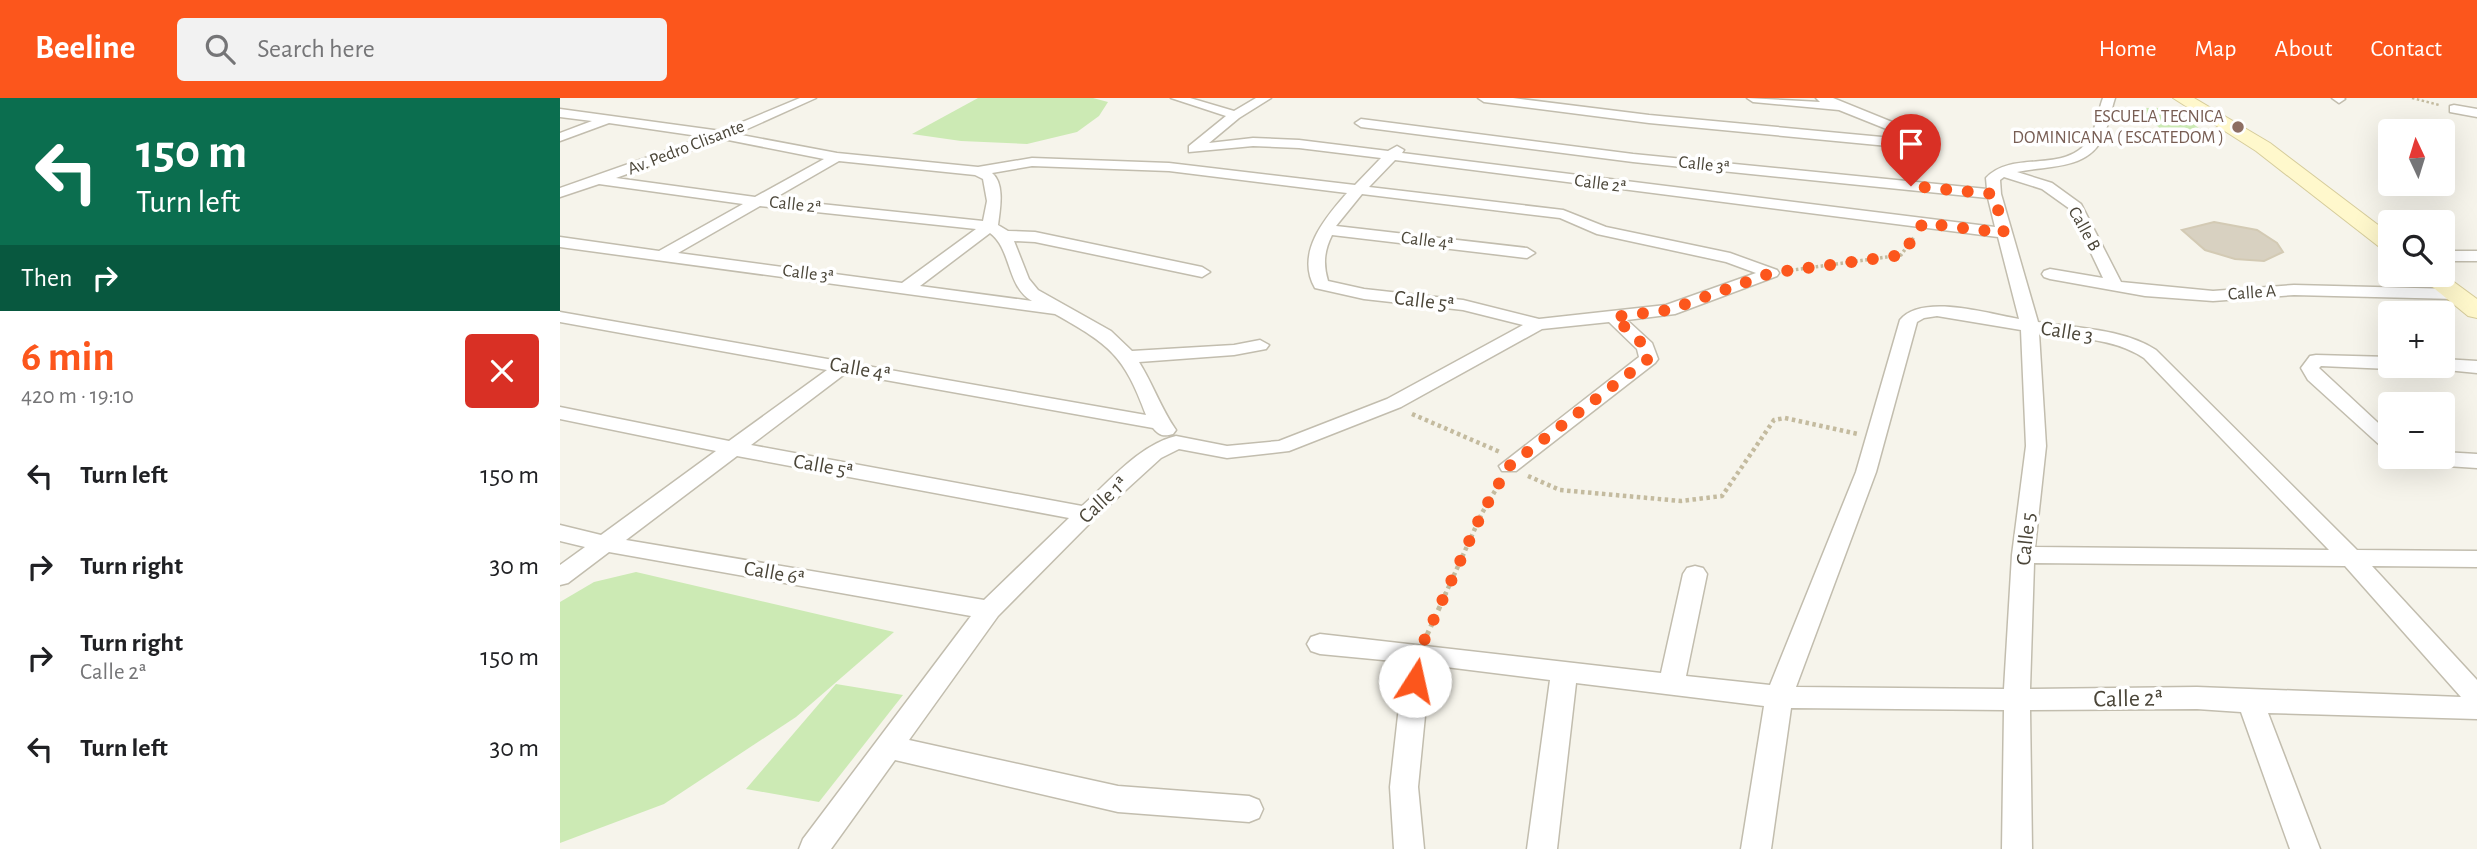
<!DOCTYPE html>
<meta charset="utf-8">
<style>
:root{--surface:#fff;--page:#f2f2f2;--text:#202124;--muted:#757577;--accent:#fc561c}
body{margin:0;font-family:"Alegreya Sans",sans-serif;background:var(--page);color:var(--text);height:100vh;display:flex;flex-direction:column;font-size:26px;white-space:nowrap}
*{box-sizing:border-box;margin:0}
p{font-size:23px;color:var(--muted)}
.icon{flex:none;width:38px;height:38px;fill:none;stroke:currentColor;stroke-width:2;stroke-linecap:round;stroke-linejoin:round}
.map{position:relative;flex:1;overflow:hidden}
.side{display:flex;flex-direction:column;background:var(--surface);width:560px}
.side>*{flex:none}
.banner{background:#0b6e4f;color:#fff;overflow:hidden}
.needle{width:46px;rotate:356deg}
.fabs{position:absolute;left:1818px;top:21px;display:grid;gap:14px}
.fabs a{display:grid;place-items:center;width:77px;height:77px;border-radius:7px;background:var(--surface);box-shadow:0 7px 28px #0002;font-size:35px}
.pin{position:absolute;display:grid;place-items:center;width:60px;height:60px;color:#fff;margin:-72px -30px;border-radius:50% 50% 50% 0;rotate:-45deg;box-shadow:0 0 7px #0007}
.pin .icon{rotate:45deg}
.me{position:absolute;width:77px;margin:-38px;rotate:10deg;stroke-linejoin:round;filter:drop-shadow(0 0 5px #0008)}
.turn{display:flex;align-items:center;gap:24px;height:147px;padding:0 21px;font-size:32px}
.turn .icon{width:91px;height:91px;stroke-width:2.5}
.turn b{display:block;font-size:49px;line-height:60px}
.then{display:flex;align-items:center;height:66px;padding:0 21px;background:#0003;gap:14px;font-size:26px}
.round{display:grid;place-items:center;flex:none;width:74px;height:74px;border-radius:7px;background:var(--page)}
.summary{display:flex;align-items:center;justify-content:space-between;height:119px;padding:0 21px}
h1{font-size:42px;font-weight:700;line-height:52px;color:var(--accent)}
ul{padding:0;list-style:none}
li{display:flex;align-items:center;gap:21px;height:91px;padding:0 21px}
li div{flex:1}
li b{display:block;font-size:26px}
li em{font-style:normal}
header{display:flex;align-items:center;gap:42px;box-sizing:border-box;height:98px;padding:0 35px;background:var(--accent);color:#fff}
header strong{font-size:33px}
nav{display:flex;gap:38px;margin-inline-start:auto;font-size:24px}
.search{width:490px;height:63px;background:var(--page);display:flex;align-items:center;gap:18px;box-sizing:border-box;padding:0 24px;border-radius:7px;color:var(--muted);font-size:26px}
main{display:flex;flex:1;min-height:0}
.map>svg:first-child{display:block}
</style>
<header>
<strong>Beeline</strong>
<div class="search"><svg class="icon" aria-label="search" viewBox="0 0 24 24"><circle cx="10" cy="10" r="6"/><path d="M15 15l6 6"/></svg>Search here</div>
<nav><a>Home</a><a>Map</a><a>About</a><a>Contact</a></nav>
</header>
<main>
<section class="side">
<div class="banner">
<div class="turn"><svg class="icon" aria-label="left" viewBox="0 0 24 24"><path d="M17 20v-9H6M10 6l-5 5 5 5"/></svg><div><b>150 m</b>Turn left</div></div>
<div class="then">Then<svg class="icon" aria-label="right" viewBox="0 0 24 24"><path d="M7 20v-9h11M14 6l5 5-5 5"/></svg></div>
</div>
<div class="summary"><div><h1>6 min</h1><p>420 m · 19:10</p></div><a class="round" style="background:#d93025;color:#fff"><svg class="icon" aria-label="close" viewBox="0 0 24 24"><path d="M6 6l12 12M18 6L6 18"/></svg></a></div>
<ul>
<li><svg class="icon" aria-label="left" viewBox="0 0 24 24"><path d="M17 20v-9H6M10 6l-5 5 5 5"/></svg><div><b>Turn left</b></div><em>150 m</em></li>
<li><svg class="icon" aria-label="right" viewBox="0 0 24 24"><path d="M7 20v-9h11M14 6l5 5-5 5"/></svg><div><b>Turn right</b></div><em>30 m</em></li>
<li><svg class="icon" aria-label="right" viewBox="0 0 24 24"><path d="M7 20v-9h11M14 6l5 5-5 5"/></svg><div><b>Turn right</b><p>Calle 2ª</p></div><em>150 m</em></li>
<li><svg class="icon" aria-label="left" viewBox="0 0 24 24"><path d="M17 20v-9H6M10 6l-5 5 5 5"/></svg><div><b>Turn left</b></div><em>30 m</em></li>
</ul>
</section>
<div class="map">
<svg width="1917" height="751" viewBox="0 0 1917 751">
<rect width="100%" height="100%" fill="#f6f4eb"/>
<g fill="#cceab4">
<polygon points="418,0 533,0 548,4 539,18 517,34 467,46 401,43 352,36"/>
<polygon points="1575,10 1613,10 1645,35 1606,35"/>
<polygon points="76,474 334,534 236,619 104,706 0,745 0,504 34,484"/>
<polygon points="276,586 343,597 259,704 186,691"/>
</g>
<polygon fill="#d8d1c1" stroke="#d3cab4" stroke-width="2" points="1654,124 1697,132 1717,145 1723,154 1704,163 1675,161 1645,152 1622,132"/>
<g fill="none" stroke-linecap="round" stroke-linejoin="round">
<g stroke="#c2bdae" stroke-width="3">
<g id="street">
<path d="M240,0h16l-80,36 101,19 141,14 54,-9 137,5 186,22 26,-27 -82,-10 -46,-2 -64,6v-6l37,-30 -55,-18h19l44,13 22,-13h15l-32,20 -30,25 44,-5 46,2 89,11 9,-5 7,4 -2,3 593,74 -7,-29 -355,-36 -272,-35 -6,-4 6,-4 272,35 354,35 -1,-11c27,-29 81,-3 103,-39 8,-12 9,-28 14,-41h12c-4,12 -6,25 -11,37 -15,36 -56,30 -87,37l35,11 29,21 40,78 92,9 81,-6 161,4 8,5 -8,5 -161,-4 -81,6 -68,-5 -95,-17 -6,-2 -2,-3 2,-3 6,-2 53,9 -33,-69 -28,-20 -38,-12 -4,3 1,14 37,128c38,6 86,7 118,28l201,200 120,1v16l-105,-1 105,114v39l-209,-6 52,136h-30l-49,-137 -44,-3 -167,1 2,139h-30l2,-139 -213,-2 -20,141h-30l23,-143 -188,-23 -19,166h-30l23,-169 -120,-15 -12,122 6,62h-30l-4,-62 14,-125 -84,-8 -9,-3 -4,-7 4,-7 9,-3 341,39 22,-99 4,-6 8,-2 8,2 4,6 -21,102 84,9 86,-213 44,-152c22,-27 89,-6 119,-1l-21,-82 -603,-77 -26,27 194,23 43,17 124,26 47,17 2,3 -2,3 -102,38 -48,6 25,23 6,16 -3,4 -139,108h-14l-3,-5 140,-109 -2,-8 -28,-27 -67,7 -141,78 -112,44 -62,7 -48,-9 -18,9 -67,61 -96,97 -89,124 209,46 131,10 10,4 4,9 -4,9 -10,4 -131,-10 -223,-52 -64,89h-32l4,-10 168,-223 -362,-64 -41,31 -8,2v-20l25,-18 -25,-6v-16l41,10 115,-84 -156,-32v-12l169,34 98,-71 -267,-48v-10l586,103c-22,-60 -36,-70 -91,-101l-495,-67v-10l99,14 84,-47 -144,-20 -39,13v-9l145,-51 -96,-14 -49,18v-8l32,-12 -32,-4v-8l161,22zM163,41l101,20 -69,38 -139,-19zM279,63l136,14 8,4 4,22 -4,20 -210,-22zM472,68l137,5 178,22c-22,25 -52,60 -32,95l49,11 99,11 60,15 -136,74 -108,42 -52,5 -51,-10c-37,9 -66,45 -94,70l-331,-61 95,-72 307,55c6,7 10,9 20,6l3,-4c-15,-21 -23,-46 -37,-68l95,-7 32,-6 3,-4 -9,-5 -26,5 -102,6 -21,-20 -73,-41 -9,-11 -15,-38 21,1 167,35 8,-5 -8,-5 -167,-35 -27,-1 -10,-6c2,-16 7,-41 -6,-52zM802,96l198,24 37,16 129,28 30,11 -90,32 -127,14 -76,-19 -99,-11 -36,-8c-5,-17 -4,-30 4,-46l195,23 8,-5 -8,-5 -191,-22zM200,108l216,23 -74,54 -224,-30zM430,135c22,16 16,53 42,68l-112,-15zM1377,218l84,14 5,116 -14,109 -8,134 -208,-2 80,-215 41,-150 7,-4zM1479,235c34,5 76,5 105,25l185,192 -294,-3 11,-101zM177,358l332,62 -85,82 -358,-60zM1474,465l311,3 116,131 -264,-10 -167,2z"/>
<polygon points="918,0 953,0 1089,17 1354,42 1279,12 1193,4 1187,0 1260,4 1256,0 1273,0 1369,39 1369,44 1377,48 1370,52 1089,25 924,4"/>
<polygon points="1772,0 1784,0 1785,1 1779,5"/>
<polygon points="1894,7 1917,11 1917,19 1890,14 1890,8"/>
<rect x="1883" y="153" width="34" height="10"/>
<polygon points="1756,257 1830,259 1830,268 1837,268 1830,271 1761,268 1759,270 1830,336 1830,352 1823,350 1748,282 1741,270 1750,258"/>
<polygon points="1883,261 1917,263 1917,275 1876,271 1874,268 1883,268"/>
<polygon points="1883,354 1917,356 1917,370 1856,366 1849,364 1846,359 1883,359"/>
</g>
</g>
<g stroke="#d6cc9b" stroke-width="2">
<g id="secondary">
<polygon points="1613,0 1634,0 1710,45 1830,136 1830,153 1822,151 1696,53"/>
<polygon points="1883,176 1917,201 1917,220 1908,218 1858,177"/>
</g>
</g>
<polyline stroke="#c4bb9f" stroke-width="2.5" stroke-dasharray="2.5 2.5" stroke-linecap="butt" points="1852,0 1879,7"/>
<polyline stroke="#c4bb9f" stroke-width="3.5" stroke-dasharray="2.5 2.5" stroke-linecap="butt" points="1226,173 1341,157 1354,139"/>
<g stroke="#c4bb9f" stroke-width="4.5" stroke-dasharray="3.5 3.5" stroke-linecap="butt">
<polyline points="852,316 940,354"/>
<polyline points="968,378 1000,392 1121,403 1162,398 1214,322 1225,320 1298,336"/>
<polyline points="885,497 922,415 942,381"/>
</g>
<polyline stroke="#c4bb9f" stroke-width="5" stroke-dasharray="4.5 4.5" stroke-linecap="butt" points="867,537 886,495"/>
<use href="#street" fill="#fff" fill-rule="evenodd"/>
<use href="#secondary" fill="#fff8cc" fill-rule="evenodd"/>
</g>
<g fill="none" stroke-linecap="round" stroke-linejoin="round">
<polyline stroke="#fc561c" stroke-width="12" stroke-dasharray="0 21.6" points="855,583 858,556 922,415 949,368 1088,261 1086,249 1054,219 1109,212 1211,175 1342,157 1363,125 1444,135 1434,96 1351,88"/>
</g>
<circle fill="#8d6e63" stroke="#fff" stroke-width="2.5" cx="1678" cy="29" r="7"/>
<g text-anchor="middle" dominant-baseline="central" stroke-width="7" stroke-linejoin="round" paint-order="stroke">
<g font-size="18" fill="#785e54" stroke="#fff" text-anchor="end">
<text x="1664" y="19">ESCUELA TECNICA<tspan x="1664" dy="21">DOMINICANA ( ESCATEDOM )</tspan></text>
</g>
<g font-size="18" fill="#4b4639" stroke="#fff">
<text transform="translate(126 50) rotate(-21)">Av. Pedro Clisante</text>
<text transform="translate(1144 67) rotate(6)">Calle 3ª</text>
<text transform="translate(1040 86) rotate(7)">Calle 2ª</text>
<text transform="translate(235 107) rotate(6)">Calle 2ª</text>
<text transform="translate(1524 131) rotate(61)">Calle B</text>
<text transform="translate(867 143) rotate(7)">Calle 4ª</text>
<text transform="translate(248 176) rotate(7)">Calle 3ª</text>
<text transform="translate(1692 195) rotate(-4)">Calle A</text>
</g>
<g font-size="21" fill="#4b4639" stroke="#fff">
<text transform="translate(864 203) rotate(7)">Calle 5ª</text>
<text transform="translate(1507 234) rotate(9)">Calle 3</text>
<text transform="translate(300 271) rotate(10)">Calle 4ª</text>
<text transform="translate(263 368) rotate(10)">Calle 5ª</text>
<text transform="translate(543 402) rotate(-43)">Calle 1ª</text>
<text transform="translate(1466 441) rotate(-84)">Calle 5</text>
<text transform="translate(214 475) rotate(10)">Calle 6ª</text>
</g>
<g font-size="24" fill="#4b4639" stroke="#fff">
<text transform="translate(1568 601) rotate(-1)">Calle 2ª</text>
</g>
</g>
</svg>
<div class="fabs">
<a><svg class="needle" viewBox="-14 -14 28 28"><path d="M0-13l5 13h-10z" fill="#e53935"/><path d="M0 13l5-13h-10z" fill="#757577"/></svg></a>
<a><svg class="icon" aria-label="search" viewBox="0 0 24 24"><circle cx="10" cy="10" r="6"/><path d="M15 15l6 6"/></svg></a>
<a>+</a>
<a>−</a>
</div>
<div class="pin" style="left:1351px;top:88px;background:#d93025"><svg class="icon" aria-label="arrive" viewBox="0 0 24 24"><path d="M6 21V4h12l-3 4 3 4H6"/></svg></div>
<svg class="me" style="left:855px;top:583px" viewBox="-20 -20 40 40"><circle r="19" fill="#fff"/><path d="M0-13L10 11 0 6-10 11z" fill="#fc561c"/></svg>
</div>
</main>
